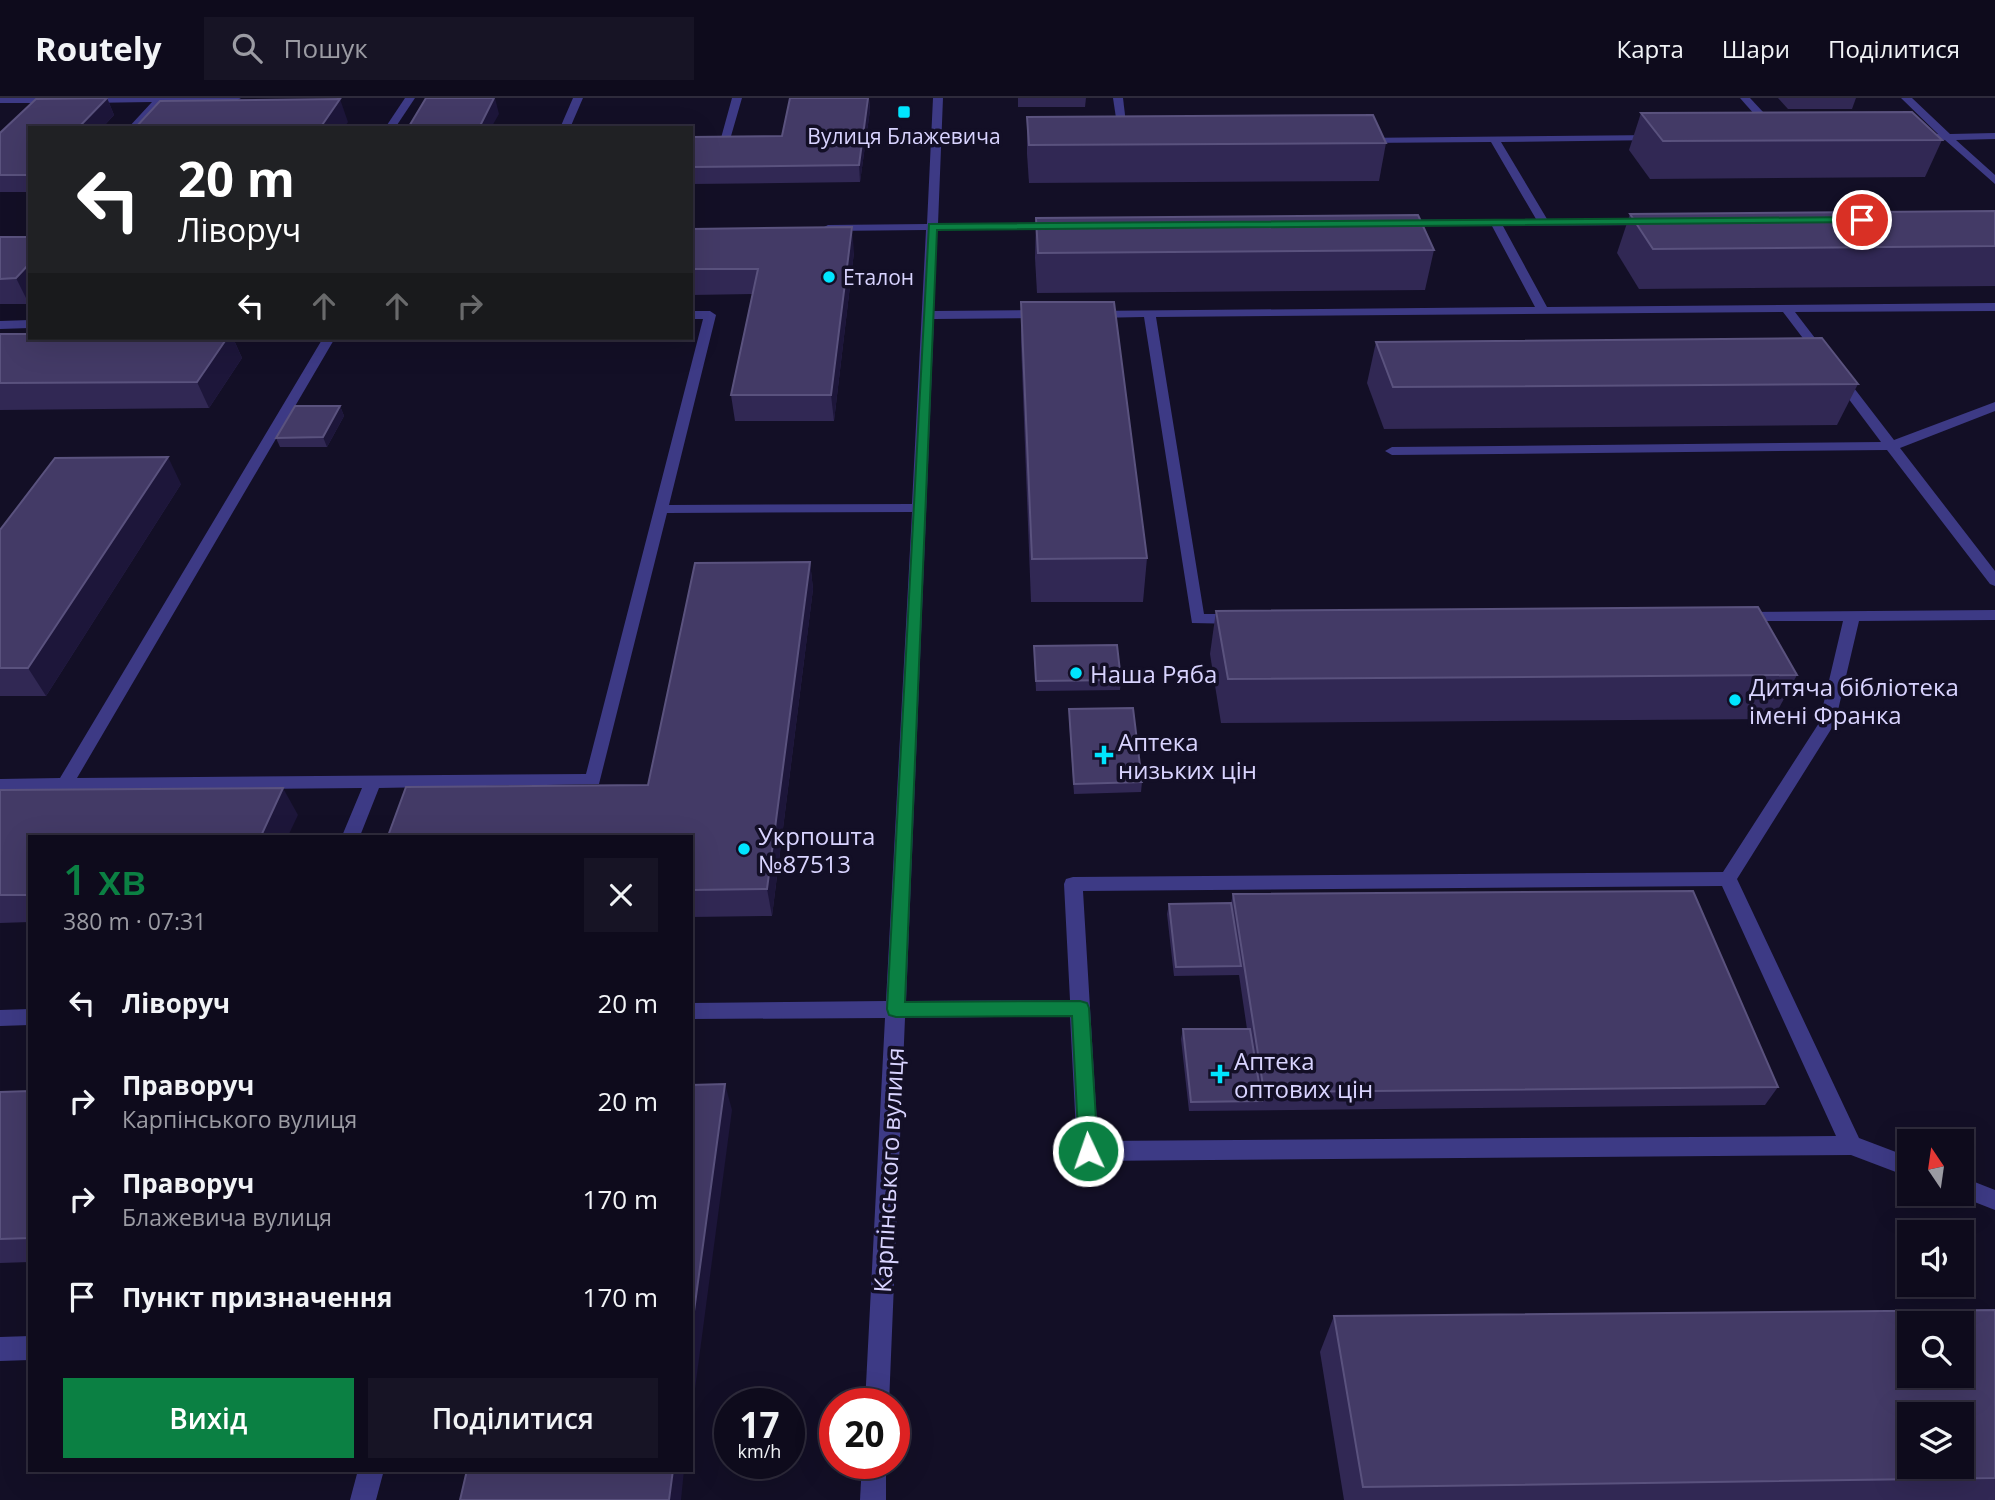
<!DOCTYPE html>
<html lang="uk">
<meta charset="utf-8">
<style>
:root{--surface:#0e0b1c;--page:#171425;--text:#f1f3f6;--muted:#9b9ba3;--line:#2e2b3b;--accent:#0b8043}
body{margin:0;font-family:"Open Sans",sans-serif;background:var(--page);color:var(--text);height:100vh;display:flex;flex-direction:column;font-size:26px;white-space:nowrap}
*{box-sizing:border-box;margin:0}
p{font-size:23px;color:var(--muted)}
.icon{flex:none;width:38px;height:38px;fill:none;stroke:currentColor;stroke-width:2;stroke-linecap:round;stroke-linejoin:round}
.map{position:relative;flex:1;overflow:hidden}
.sheet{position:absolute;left:28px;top:737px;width:665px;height:637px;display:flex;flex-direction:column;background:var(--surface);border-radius:0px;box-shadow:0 7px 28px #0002,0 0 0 2px var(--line)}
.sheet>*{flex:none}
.top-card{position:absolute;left:28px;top:28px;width:665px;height:214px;border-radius:0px;box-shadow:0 7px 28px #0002,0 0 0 2px var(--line);background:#202124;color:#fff;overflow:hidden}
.needle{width:46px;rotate:347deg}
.controls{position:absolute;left:1897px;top:1031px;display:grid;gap:14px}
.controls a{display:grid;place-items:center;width:77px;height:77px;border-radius:0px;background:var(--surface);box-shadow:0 7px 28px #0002,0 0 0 2px var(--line);font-size:35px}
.speed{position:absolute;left:714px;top:1290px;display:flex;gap:14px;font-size:35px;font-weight:700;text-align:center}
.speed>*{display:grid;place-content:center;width:91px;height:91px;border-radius:50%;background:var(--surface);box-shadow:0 7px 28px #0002,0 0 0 2px var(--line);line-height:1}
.speed small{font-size:18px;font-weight:400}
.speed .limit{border:10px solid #d22;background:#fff;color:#111}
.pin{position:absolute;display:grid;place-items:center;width:60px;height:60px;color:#fff;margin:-30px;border:4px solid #fff;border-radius:50%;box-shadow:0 2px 7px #0007}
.me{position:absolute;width:77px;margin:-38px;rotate:357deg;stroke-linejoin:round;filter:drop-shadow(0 0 5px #0008)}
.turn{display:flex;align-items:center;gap:24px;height:147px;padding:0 35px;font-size:32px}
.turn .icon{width:91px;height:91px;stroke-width:2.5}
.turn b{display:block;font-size:49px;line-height:60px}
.lanes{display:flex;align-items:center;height:66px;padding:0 35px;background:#0003;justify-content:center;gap:35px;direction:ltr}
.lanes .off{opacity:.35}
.round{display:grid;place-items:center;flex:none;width:74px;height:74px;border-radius:0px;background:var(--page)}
.summary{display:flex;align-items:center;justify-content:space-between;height:119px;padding:0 35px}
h1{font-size:42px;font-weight:600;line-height:52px;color:var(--accent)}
.cta{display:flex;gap:14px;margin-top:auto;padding:14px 35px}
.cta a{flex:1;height:80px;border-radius:0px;background:var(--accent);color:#fff;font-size:28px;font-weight:600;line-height:80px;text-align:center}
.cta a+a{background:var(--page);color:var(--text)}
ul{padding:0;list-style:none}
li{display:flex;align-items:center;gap:21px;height:98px;padding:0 35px}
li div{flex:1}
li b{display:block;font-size:26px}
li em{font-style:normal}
header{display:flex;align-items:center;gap:42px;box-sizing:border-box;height:98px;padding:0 35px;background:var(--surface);border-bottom:2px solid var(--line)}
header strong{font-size:33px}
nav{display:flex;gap:38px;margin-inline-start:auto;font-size:24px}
.search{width:490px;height:63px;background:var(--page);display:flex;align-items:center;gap:18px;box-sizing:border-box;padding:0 24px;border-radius:0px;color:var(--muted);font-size:26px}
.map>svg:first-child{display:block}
</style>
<header>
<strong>Routely</strong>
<div class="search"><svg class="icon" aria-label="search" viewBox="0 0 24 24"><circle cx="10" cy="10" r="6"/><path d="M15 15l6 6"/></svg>Пошук</div>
<nav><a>Карта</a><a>Шари</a><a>Поділитися</a></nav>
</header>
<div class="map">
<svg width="1995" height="1402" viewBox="0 0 1995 1402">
<rect width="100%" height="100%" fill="#130f26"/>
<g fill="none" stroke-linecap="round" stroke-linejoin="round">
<g fill="#3d3a85" fill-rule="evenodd">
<polygon points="0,0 61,0 63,2 58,5 0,5"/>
<polygon points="83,0 241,0 236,3 163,4 139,30 128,30 152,4 86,5 83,4"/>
<polygon points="405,0 415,0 395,30 385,30"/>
<polygon points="573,0 583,0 570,30 560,30"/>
<polygon points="732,0 742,0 729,45 691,46 691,40 721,40"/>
<path d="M933,0h10l-5,126 121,-1 6,3 -6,3 -122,1 -3,81 110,-1 6,4 -6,4 -110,1 -28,682 164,-1 -6,-116 2,-5 7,-2 650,-5 96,-149 24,-102h-103l-5,-1 -3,-4 3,-4 260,-2v10l-136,1 -24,102 -98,156 122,259 50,19v20l-58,-22 -763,6 -8,-3 -3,-7 -7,-135 -165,2 -16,386h-24l20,-386 -194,1v-16l195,-2 26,-489 -245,1 -68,271 -220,4 -19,48h-18l20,-48 -362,3v-12l60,-1 263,-440h12l-258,440 509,-4 117,-455h-12v-8h19l6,4 -47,190 243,-1 14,-274 -98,1 -6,-3 6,-3 99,-1zM1722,788l114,250 -738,5 -15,-250z"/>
<polygon points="1113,0 1123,0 1128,42 1119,40"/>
<polygon points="1740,0 1750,0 1777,29 1777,33 1769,33"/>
<polygon points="1901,0 1912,0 1950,36 1995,35 1995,41 1956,42 1995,77 1995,86 1945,42 1911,41 1910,39 1915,36 1938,36"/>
<polygon points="1656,37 1661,40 1660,42 1501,44 1547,121 1650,121 1656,124 1650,127 1503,128 1547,209 1995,205 1995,213 1795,214 1828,257 1822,261 1818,260 1783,214 1156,219 1204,516 1239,516 1247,521 1239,526 1192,525 1144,219 1093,220 1089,219 1089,213 1535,209 1492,128 1398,128 1392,125 1398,122 1536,121 1491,44 1362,45 1357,42 1358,40"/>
<polygon points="30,222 30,230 0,231 0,223"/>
<polygon points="1839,276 1844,277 1894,342 1995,304 1995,313 1900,350 1995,473 1995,488 1990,486 1887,352 1392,357 1385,353 1392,349 1881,344 1833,280"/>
<polygon points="30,911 30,927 0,928 0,912"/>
<polygon points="1962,1079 1995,1092 1995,1112 1954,1096 1962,1096"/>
<polygon points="30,1238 30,1262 0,1263 0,1239"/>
<polygon points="862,1365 886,1365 886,1402 860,1402"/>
<polygon points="358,1372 384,1372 376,1402 350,1402"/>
</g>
</g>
<g fill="#312854">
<polygon points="107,0 114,17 102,30 30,30 30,94 0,94 0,35 36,1"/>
<polygon points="790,0 869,0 870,12 860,84 691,86 691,39 782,38"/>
<polygon points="1018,0 1086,0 1085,9 1018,9"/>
<polygon points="1778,0 1856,0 1852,11 1788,11"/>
<polygon points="1641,15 1942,42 1925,79 1650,81 1629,52"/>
<polygon points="1027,19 1386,45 1379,83 1029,85 1027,56"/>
<polygon points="1995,113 1995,188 1639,191 1617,155 1630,116"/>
<polygon points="1036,120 1434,152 1425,192 1037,195 1035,160"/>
<polygon points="691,131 854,154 834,323 735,323 731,297 753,196 691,197"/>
<polygon points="0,139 30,139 29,206 0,206"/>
<polygon points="1021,204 1147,460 1143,504 1031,504 1021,245"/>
<polygon points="0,236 30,240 233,240 242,260 209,310 0,312"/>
<polygon points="1376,244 1858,286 1837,327 1384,331 1367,285"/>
<polygon points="340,308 344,318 327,349 280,349 276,340"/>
<polygon points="181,386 46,598 0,598 0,432"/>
<polygon points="810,464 813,491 772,818 691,819 691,738 648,687"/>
<polygon points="1216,513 1797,577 1773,621 1221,625 1210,556"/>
<polygon points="1034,548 1121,582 1120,592 1036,593"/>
<polygon points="1069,611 1142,684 1141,694 1074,696 1069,621"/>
<polygon points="0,692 298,717 30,738 30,824 0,825"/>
<polygon points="1233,796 1778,989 1765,1007 1189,1013 1181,941 1183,931 1247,931 1239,877 1174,878 1167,816 1169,806 1231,805"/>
<polygon points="30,993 30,1164 0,1165 0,994"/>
<polygon points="1995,1212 1995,1402 1344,1402 1320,1254 1334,1218"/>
</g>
<g fill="#1d163a">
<polygon points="107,0 114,17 102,30 78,30"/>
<polygon points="495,0 499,16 491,30 479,30"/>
<polygon points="868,0 870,12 860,84 859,67"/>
<polygon points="340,1 348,24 344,30 320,30"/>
<polygon points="852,129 854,154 834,323 831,297"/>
<polygon points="30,165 30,205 29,206 16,180"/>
<polygon points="227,240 233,240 242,260 209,310 197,284"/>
<polygon points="340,308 344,318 327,349 323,339"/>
<polygon points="168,359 181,386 46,598 28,570"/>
<polygon points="810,464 813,491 772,818 767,791"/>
<polygon points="283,690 298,717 288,738 261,738"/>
<polygon points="725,986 732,1012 691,1321 691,1235"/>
<polygon points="673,1372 684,1372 681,1402 669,1402"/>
</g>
<g fill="#433a66" stroke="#5a527e" stroke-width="2" fill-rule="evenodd">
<polygon points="107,0 78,30 30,30 30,77 0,77 0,35 36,1"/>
<polygon points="426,0 494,0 479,30 408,30"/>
<polygon points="790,0 868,0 859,67 691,69 691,39 782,38"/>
<polygon points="340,1 320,30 135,30 160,3"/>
<polygon points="1912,14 1942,42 1663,43 1641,15"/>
<polygon points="1373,17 1386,45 1029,47 1027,19"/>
<polygon points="1995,113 1995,148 1653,151 1630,116"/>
<polygon points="1418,117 1434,152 1038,155 1036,120"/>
<polygon points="852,129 831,297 731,297 758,171 691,171 691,131"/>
<polygon points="0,139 30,139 30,165 16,180 0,181"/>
<polygon points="1021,204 1114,204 1147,460 1032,461"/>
<polygon points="0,236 30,236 30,240 227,240 197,284 0,285"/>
<polygon points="1822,240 1858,286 1393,289 1376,244"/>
<polygon points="295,308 340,308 323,339 276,340"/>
<polygon points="168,359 28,570 0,570 0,432 55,360"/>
<polygon points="810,464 767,791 691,792 691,738 388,738 406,689 648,687 695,465"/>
<polygon points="1758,509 1797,577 1228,581 1216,513"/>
<polygon points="1117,547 1121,582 1036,583 1034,548"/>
<polygon points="1133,610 1142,684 1074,686 1069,611"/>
<polygon points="283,690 261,738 30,738 30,797 0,797 0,692"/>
<polygon points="1693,793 1778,989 1264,994 1233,796"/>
<polygon points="1231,805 1241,868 1176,869 1169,806"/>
<polygon points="1183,931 1250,931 1262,1003 1191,1004"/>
<polygon points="725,986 691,1235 691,987"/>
<polygon points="30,993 30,1140 0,1141 0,994"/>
<path d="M1995,1212v168l-632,9 -29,-171zM1909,1225h53v53h-53zM1909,1316h53v52h-53z"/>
<polygon points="467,1372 673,1372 669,1402 460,1402"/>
</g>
<polygon fill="#0b8043" stroke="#07532c" stroke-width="2" points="1862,119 1867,122 1866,124 937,132 905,904 1080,903 1087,905 1089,910 1098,1053 1095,1059 1088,1062 1081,1059 1079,1053 1072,918 896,919 889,917 887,911 929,126"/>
<g fill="#00e5ff" stroke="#130f26" stroke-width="2.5">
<rect x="897" y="7" width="14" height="14" rx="3.5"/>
<circle cx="829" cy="179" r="7"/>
<circle cx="1076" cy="575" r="7"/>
<circle cx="1735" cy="602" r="7"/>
<path d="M1100.5 646.5h7v7h7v7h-7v7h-7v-7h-7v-7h7z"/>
<circle cx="744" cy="751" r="7"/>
<path d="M1216.5 965.5h7v7h7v7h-7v7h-7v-7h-7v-7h7z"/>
</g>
<g text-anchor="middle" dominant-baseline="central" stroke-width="7" stroke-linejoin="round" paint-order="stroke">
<g font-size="21" fill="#d9d4ff" stroke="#130f26">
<text x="904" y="38">Вулиця Блажевича</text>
<text x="843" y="179" text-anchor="start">Еталон</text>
</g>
<g font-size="24" fill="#d9d4ff" stroke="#130f26" text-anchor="start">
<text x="1090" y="575">Наша Ряба</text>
<text x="1749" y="588">Дитяча бібліотека<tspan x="1749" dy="28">імені Франка</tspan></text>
<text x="1118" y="643">Аптека<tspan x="1118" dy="28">низьких цін</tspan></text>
<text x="758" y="737">Укрпошта<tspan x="758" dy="28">№87513</tspan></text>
<text x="1234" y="962">Аптека<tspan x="1234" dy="28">оптових цін</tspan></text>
</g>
<g font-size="24" fill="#d9d4ff" stroke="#130f26">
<text transform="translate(888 1072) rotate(-87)">Карпінського вулиця</text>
</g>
</g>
</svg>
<div class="controls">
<a><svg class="needle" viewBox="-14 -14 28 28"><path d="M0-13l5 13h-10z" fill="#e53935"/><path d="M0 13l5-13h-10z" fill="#9b9ba3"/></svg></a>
<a><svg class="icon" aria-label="sound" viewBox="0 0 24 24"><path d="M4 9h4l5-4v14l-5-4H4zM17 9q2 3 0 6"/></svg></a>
<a><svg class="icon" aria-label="search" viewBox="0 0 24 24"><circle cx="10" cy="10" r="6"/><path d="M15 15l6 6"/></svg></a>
<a><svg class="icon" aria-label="layers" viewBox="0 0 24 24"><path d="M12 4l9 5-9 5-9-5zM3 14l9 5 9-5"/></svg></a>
</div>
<div class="speed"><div>17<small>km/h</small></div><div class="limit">20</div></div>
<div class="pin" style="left:1862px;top:122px;background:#d93025"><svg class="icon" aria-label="arrive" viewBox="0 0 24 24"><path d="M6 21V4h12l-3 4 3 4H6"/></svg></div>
<svg class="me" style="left:1088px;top:1053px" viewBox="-20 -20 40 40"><circle r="17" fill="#0b8043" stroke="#fff" stroke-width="3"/><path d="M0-11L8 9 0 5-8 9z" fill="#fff"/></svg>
<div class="top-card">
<div class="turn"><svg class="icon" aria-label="left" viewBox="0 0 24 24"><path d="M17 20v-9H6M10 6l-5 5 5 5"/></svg><div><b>20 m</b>Ліворуч</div></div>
<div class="lanes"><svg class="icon" aria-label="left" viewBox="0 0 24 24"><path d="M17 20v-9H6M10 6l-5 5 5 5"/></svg><svg class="icon off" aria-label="ahead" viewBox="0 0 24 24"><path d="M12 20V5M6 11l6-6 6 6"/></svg><svg class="icon off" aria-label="ahead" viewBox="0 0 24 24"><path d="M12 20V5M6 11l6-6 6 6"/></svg><svg class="icon off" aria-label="right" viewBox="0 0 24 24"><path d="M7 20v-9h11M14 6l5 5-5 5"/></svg></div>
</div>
<section class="sheet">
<div class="summary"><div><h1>1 хв</h1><p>380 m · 07:31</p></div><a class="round"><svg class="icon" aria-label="close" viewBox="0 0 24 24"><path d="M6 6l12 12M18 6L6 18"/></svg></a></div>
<ul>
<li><svg class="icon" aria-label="left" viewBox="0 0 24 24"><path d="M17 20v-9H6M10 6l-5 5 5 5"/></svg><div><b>Ліворуч</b></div><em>20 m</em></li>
<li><svg class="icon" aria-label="right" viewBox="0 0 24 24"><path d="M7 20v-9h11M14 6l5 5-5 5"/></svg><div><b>Праворуч</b><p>Карпінського вулиця</p></div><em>20 m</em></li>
<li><svg class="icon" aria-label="right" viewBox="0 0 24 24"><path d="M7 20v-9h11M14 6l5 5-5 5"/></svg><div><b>Праворуч</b><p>Блажевича вулиця</p></div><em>170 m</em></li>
<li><svg class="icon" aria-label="arrive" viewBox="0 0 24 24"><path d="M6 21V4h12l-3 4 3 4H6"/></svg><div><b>Пункт призначення</b></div><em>170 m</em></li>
</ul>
<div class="cta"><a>Вихід</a><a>Поділитися</a></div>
</section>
</div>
